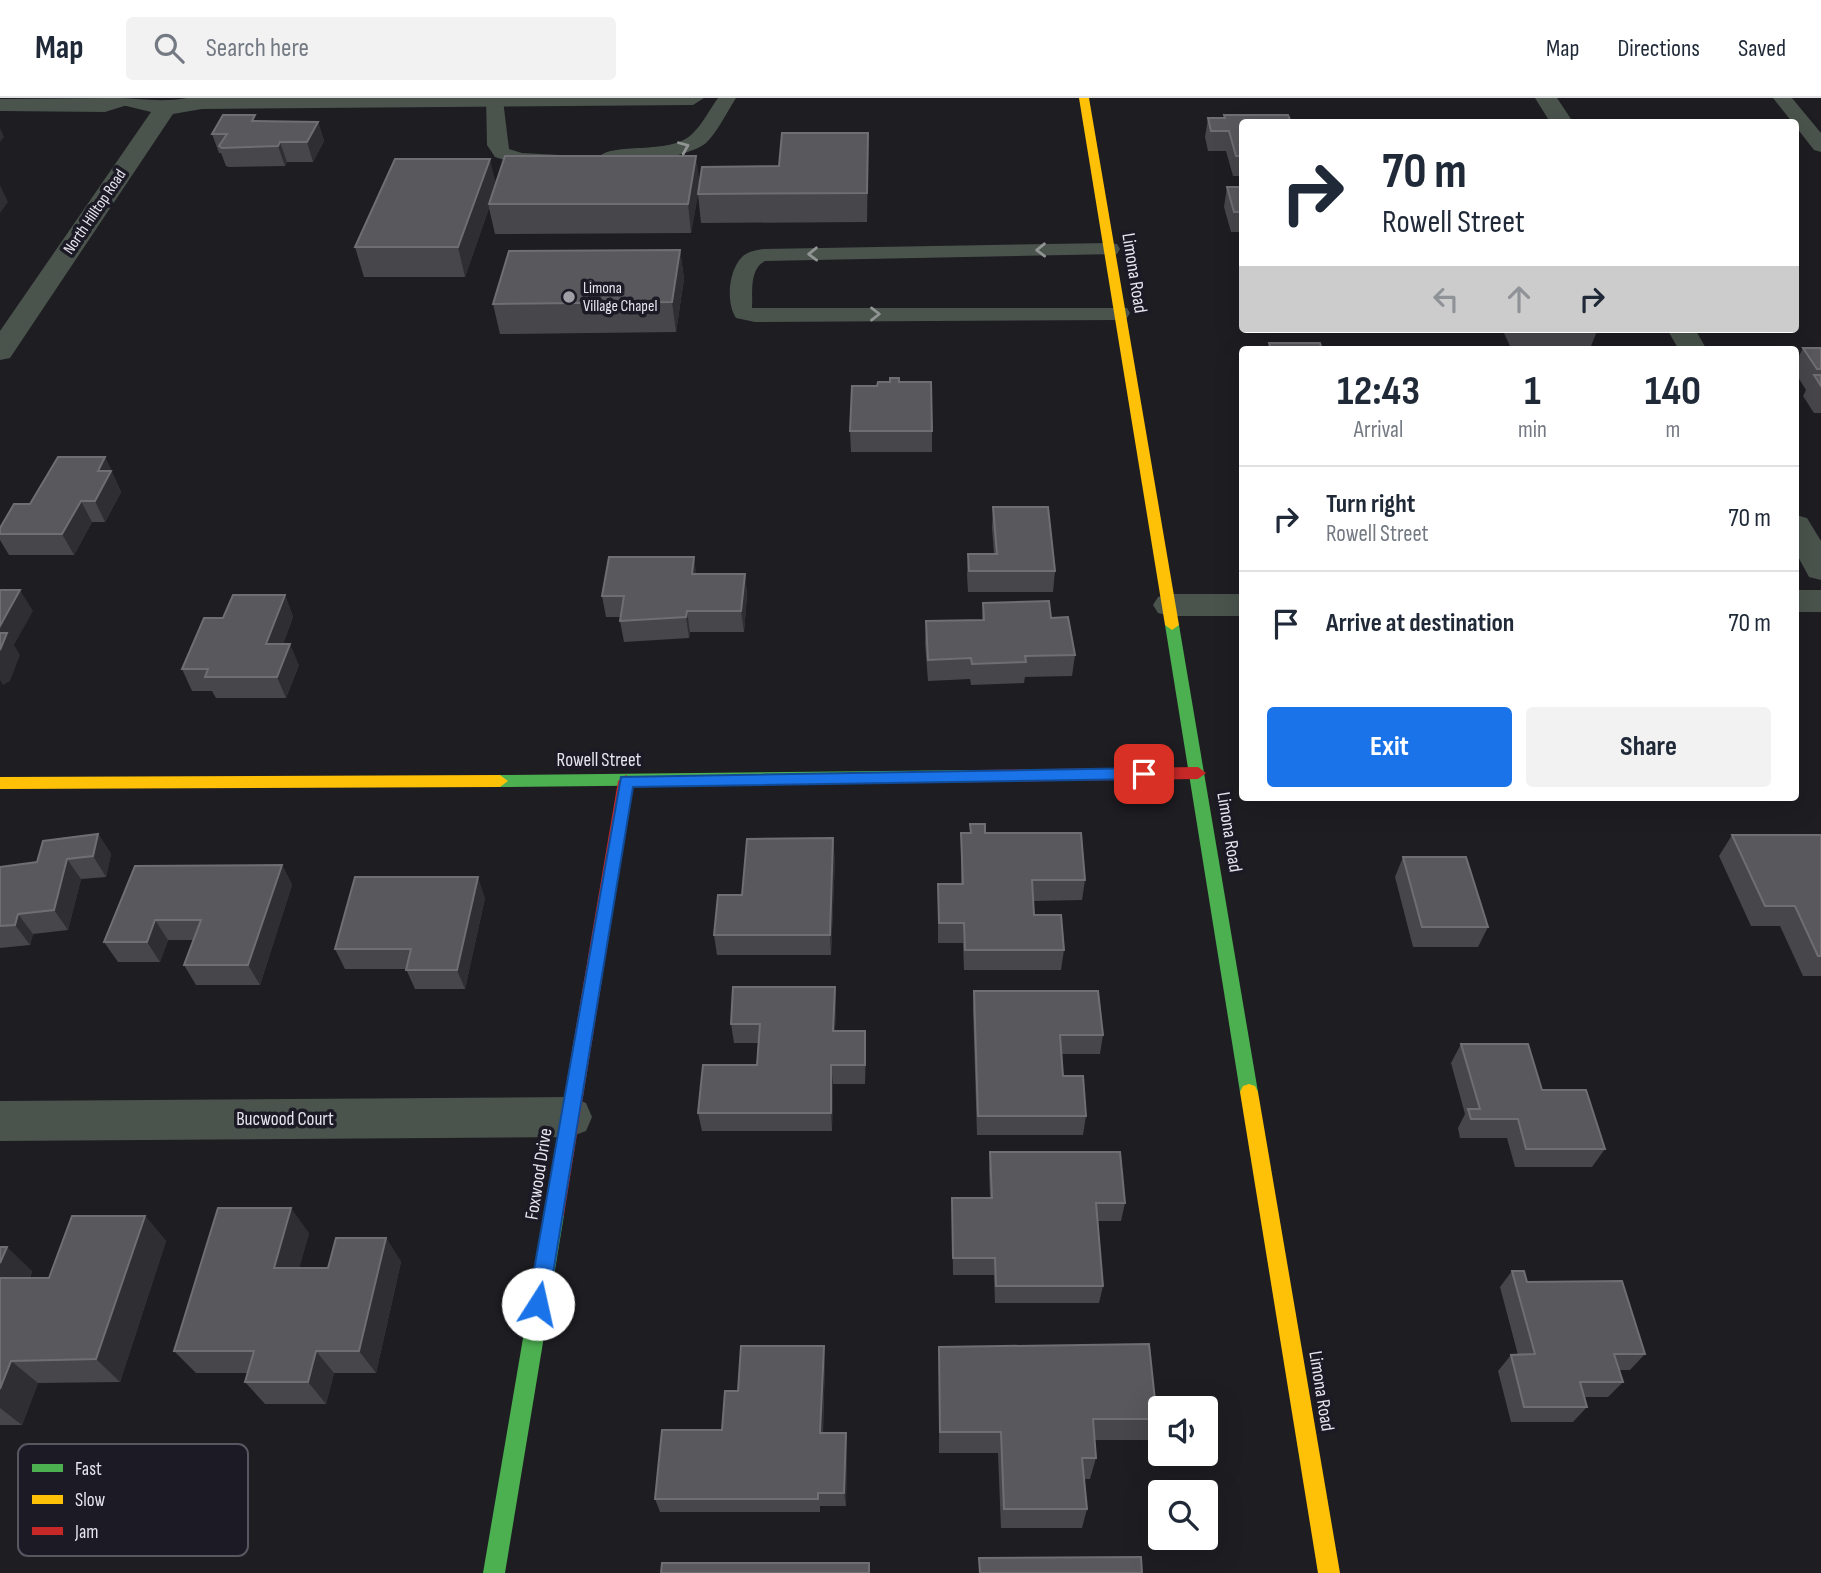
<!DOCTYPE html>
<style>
:root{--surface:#fff;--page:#f2f2f3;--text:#1f2937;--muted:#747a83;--line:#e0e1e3;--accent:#1a73e8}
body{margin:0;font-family:"Sofia Sans Condensed",sans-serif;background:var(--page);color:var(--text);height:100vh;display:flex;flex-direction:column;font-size:26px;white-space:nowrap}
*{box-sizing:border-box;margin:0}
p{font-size:23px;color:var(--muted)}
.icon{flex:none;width:38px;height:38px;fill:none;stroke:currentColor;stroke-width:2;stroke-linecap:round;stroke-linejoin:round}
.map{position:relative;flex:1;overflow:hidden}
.panel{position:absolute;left:1239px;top:248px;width:560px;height:455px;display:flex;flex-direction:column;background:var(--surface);border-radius:7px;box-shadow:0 7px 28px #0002}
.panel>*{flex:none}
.guide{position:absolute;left:1239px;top:21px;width:560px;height:214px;border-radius:7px;box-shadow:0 7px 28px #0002;background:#fff;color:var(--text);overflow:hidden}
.fabs{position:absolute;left:1148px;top:1298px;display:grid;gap:14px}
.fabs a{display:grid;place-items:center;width:70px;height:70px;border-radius:7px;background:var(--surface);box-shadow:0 7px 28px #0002;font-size:35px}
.pin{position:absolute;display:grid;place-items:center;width:60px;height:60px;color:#fff;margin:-30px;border-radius:14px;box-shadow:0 4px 10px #0006}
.me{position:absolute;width:77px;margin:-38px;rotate:10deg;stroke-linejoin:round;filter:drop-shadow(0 0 5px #0008)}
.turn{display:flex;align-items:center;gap:24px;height:147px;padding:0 28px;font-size:32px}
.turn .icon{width:91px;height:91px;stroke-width:2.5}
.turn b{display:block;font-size:49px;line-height:60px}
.lanes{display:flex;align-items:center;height:66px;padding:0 28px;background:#0003;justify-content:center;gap:35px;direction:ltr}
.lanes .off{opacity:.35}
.eta{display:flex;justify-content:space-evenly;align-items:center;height:119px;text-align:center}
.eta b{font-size:42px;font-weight:700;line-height:49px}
.action{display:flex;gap:14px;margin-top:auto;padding:14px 28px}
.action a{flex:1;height:80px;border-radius:7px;background:var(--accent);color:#fff;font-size:28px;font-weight:700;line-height:80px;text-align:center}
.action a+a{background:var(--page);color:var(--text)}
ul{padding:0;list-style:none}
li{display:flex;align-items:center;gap:21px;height:105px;padding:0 28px;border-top:2px solid var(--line)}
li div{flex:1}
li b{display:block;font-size:26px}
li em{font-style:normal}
header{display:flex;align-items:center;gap:42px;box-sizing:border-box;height:98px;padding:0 35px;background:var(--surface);border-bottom:2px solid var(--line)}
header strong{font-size:33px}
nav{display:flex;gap:38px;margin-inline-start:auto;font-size:24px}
.search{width:490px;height:63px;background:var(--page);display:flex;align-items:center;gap:18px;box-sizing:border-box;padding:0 24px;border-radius:7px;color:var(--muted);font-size:26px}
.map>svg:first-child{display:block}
</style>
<header>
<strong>Map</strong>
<div class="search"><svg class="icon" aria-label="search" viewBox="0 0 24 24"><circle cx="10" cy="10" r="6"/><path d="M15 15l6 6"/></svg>Search here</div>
<nav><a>Map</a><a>Directions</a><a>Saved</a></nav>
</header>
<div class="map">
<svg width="1821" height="1475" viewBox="0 0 1821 1475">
<rect width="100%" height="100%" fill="#1d1d22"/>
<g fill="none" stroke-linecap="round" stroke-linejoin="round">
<g fill="#4a534c" fill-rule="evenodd">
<polygon points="111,0 136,1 134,5 105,14 0,13 0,1"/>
<polygon points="486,0 503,2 509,51 522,55 560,57 563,61 560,65 520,67 495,59 487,47"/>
<path d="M718,0h18c-9,14 -18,33 -30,45 -14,13 -97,30 -108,15 13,-17 72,-2 94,-24 10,-9 18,-25 26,-36z"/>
<polygon points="1773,0 1792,0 1821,35 1821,54 1814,52 1796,29 1796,24 1792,24"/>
<path d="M1109,145l8,1 3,5 -3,5 -352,7c-16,9 -12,30 -13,47h375l3,5 -3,5 -8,2 -364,2 -19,-4c-10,-15 -8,-47 6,-61 6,-6 15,-7 22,-8z"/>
</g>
<g fill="#4a534c" fill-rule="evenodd">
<path d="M111,0c25,0 51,5 76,0h517l-11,7 -491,4 -29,5 -163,244 -10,2v-29l151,-219 -37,-9z"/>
<polygon points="1535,0 1557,0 1573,24 1550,24"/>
<polygon points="1667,231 1695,231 1707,252 1679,252"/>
<polygon points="1796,417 1807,420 1821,443 1821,482 1809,479 1796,455"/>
<rect x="1796" y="492" width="25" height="22"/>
<polygon points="1170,496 1242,496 1242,518 1170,518 1158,515 1153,507 1158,499"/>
<polygon points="570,999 586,1005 592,1019 586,1033 570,1039 0,1043 0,1003"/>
</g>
<g fill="#4caf50" fill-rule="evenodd">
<polygon points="1172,522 1179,527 1258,994 1255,1000 1249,1002 1243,1000 1240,994 1165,527"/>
<polygon points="979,672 987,678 979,684 500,689 492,683 500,677"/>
<polygon points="554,1108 561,1111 564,1117 505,1475 483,1475 544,1117 547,1111"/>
</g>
<g fill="#ffc107" fill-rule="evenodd">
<polygon points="1079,0 1089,0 1179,527 1172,532 1165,527"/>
<polygon points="500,677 508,683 500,689 0,691 0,679"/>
<polygon points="1249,986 1255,988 1258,994 1340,1475 1318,1475 1240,994 1243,988"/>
</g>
<g fill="#c62828" fill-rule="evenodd">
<polygon points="1198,669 1206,675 1198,681 979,684 971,678 979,672"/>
<polygon points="626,677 634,683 564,1117 561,1123 554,1126 547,1123 544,1117 618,683"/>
</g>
</g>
<g fill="#47474b">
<polygon points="1224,17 1242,24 1242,78 1233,78 1226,53 1208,53 1205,39 1208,20 1224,20"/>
<polygon points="257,23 318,24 324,43 313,64 287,64 285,68 229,69 226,68 221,55 219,55 212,36"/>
<polygon points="868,63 867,124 701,125 698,96 691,135 495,136 489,110 465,179 364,179 355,149 496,86 699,86 779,68"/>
<polygon points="1227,89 1242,89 1242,134 1231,134 1224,109"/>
<polygon points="680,152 684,181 676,234 500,236 493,206"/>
<polygon points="1502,231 1598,231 1591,248 1510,248"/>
<polygon points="1803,250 1821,250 1821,315 1814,315 1803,298 1806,292 1796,276 1796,264"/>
<polygon points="899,284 932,333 932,354 851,354 850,333 877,288"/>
<polygon points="105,359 121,394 105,424 92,424 74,457 9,457 0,442 0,430 30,406"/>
<polygon points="993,409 1055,473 1053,494 968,494 967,477 968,456 994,456 992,430"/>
<polygon points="697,476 745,476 747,497 744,534 690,534 689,540 624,544 620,523 620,519 606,519 602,498"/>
<polygon points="285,497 293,519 283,546 299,567 286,600 216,600 212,593 192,593 182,571 223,520"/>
<polygon points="983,505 1051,520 1075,557 1072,578 1025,579 1024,585 971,587 970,581 928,583 925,545 926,523 982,522"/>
<polygon points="970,726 985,735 1085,782 1082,802 1033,803 1034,817 1064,852 1061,872 964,872 963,845 938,845 938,786 961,786 961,735 970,735"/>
<polygon points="98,736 111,756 106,779 81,781 68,832 33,836 30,847 0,850 0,769 37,764"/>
<polygon points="1732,737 1821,737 1821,878 1803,878 1780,828 1751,828 1719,758"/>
<polygon points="1403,759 1488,829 1478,849 1413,849 1395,779"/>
<polygon points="835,760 831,857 717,857 714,837 742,797"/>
<polygon points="282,767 292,787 260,887 196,887 184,867 193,842 168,842 160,864 118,864 104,844"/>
<polygon points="485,800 465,891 415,891 406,871 345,871 335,851"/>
<polygon points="835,889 836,908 835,933 866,952 865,986 833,986 832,1033 702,1033 698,1015 757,967 758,945 734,945 731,926"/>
<polygon points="974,893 1103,937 1100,956 1062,956 1063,978 1086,1018 1083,1037 977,1037 973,912"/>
<polygon points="1461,946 1542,992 1605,1051 1592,1069 1515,1069 1507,1040 1460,1040 1458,1030 1465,1016 1451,965"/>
<polygon points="990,1054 1125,1105 1121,1123 1098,1123 1103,1188 1099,1205 995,1205 994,1177 953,1177 952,1100 990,1100 989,1073"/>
<polygon points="145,1118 166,1143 120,1284 38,1285 22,1327 0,1327 0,1149 32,1173 30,1180 49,1180"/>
<polygon points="309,1135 299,1170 328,1170 386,1140 401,1164 376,1275 334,1275 326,1306 265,1306 245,1284 248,1275 196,1275 174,1253"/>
<polygon points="1512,1173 1527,1184 1645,1256 1630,1272 1619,1272 1623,1284 1608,1299 1584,1299 1587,1309 1573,1324 1511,1324 1498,1273 1511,1257 1518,1257 1500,1189"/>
<polygon points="939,1249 1157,1321 1150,1342 1095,1342 1096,1360 1090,1381 1084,1381 1087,1411 1082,1430 1001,1430 998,1355 939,1355"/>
<polygon points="825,1263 823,1335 846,1335 847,1349 846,1408 820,1408 820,1414 660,1414 655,1401 722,1332 738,1293"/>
</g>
<g fill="#2f2f33">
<polygon points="318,24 324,43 313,64 307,44"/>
<polygon points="0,30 4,39 0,44"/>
<polygon points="280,44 287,64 285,68 278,48"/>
<polygon points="696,58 700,87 691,135 688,106"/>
<polygon points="490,61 497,90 489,106 489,110 465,179 458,149"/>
<polygon points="0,87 8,104 0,115"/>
<polygon points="680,152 684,181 676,234 672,204"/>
<polygon points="105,359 121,394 105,424 95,403 98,373"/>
<polygon points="81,403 92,424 74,457 62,436"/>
<polygon points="694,459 697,480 692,476"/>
<polygon points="745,476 747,497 744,534 741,513"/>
<polygon points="20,492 33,513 14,547 20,557 10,583 3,587 0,582 0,528"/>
<polygon points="285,497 293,519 275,567 266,546"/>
<polygon points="687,513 690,534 689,540 686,519"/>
<polygon points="290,546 299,567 286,600 277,579"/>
<polygon points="98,736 111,756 106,779 93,758"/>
<polygon points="833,740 835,760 831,857 830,837"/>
<polygon points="67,761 81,781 68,832 54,812"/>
<polygon points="282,767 292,787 260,887 248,867"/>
<polygon points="478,779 485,800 465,891 457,872"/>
<polygon points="18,816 33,836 30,847 15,827"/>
<polygon points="155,822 168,842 160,864 147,844"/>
<polygon points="835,889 836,908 834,952 833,933"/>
<polygon points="865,933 866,952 865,986"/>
<polygon points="831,967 833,986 832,1033 831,1015"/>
<polygon points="291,1110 309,1135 293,1194 274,1170"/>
<polygon points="145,1118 166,1143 120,1284 96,1261"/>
<polygon points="386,1140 401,1164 376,1275 359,1253"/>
<polygon points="7,1149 32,1173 20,1204 0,1185 0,1165"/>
<polygon points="824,1248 825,1263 822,1349 820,1335"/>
<polygon points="316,1253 334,1275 326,1306 308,1284"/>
<polygon points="11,1263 38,1285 22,1327 0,1310 0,1291"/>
<polygon points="846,1335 847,1349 846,1408 844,1395"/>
</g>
<g fill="#58585d" stroke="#6e6e73" stroke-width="2">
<polygon points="223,17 255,17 252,23 318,24 307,44 280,44 278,48 222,50 219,48 227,36 212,36"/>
<polygon points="1224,17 1288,17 1291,24 1242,24 1242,58 1236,58 1229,33 1211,33 1208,20 1225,20"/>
<polygon points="782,35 868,35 867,95 698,96 702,69 779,68"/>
<polygon points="505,58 696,58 688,106 489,106"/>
<polygon points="395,61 490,61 458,149 355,149"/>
<polygon points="1227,89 1242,89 1242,114 1234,114"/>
<polygon points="680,152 672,204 493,206 509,153"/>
<polygon points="1269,245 1320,245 1322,252 1271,252"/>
<polygon points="1803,250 1821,250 1821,271 1817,271"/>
<polygon points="1814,277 1821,277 1821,288"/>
<polygon points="890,280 899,280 899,284 931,284 932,333 850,333 852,288 877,288 878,284 890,284"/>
<polygon points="58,359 105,359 98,373 111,373 95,403 81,403 62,436 0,436 0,430 14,406 30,406"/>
<polygon points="993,409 1048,409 1055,473 969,473 968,456 997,456"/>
<polygon points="609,459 694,459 692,476 745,476 741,513 687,513 686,519 620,523 624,498 602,498"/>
<polygon points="0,492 20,492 0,528"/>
<polygon points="233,497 285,497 266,546 290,546 277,579 205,579 208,571 182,571 204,520 223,520"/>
<polygon points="1049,503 1051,520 1068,519 1075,557 1025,558 1026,564 972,566 971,560 928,562 926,523 984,522 983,505"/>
<polygon points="0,535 7,535 0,552"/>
<polygon points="970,726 985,726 985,735 1081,735 1085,782 1032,782 1034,817 1061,817 1064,852 965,852 964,825 939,825 938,786 963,786 961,735 971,735"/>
<polygon points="98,736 93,758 67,761 54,812 18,816 15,827 0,828 0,769 37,764 43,743"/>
<polygon points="1732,737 1821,737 1821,858 1818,858 1795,808 1765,808"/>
<polygon points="833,740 830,837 714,837 718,797 742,797 747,741"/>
<polygon points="1403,759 1466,759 1488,829 1422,829"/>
<polygon points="282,767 248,867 184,867 201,822 155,822 147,844 104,844 135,768"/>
<polygon points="355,779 478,779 457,872 406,872 411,851 335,851"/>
<polygon points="733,889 835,889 833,933 865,933 865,967 831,967 831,1015 698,1015 703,967 757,967 760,926 731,926"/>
<polygon points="974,893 1098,893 1103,937 1060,937 1063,978 1083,978 1086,1018 978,1018"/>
<polygon points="1461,946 1528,946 1542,992 1586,992 1605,1051 1526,1051 1518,1021 1471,1021 1468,1011 1480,1011"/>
<polygon points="990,1054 1120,1054 1125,1105 1096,1105 1103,1188 996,1188 995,1160 953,1160 952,1100 992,1100"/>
<polygon points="218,1110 291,1110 274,1170 328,1170 336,1140 386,1140 359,1253 316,1253 308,1284 245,1284 254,1253 174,1253"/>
<polygon points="72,1118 145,1118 96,1261 11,1263 0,1291 0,1180 49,1180"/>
<polygon points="0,1149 7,1149 0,1165"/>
<polygon points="1512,1173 1524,1173 1527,1184 1622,1183 1645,1256 1614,1256 1623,1284 1580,1284 1587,1309 1524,1309 1511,1257 1535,1256"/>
<polygon points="1149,1246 1157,1321 1093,1321 1096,1360 1082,1360 1087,1411 1004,1411 1001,1334 940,1334 939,1249"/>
<polygon points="741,1248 824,1248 820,1335 846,1335 844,1395 818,1395 818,1401 655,1401 662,1332 722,1332 725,1293 738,1293"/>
<polygon points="1141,1459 1142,1475 980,1475 979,1460"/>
<polygon points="662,1465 869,1465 869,1475 661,1475"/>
</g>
<defs><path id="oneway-chevron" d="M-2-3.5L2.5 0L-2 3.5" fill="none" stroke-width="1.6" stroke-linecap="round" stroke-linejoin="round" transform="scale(1.75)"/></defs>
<g stroke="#909594">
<use href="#oneway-chevron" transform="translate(684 49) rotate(-23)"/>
<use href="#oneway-chevron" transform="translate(1041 152) rotate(179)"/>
<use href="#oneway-chevron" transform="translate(813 156) rotate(179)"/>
<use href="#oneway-chevron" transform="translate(875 216)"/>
</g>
<polygon fill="#1a73e8" stroke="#114b97" stroke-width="2" points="1144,670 1152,676 1144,681 633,689 548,1206 546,1213 538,1216 531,1213 528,1206 621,679"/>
<circle fill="#a09fa6" stroke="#1b1a25" stroke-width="2.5" cx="569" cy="199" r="7"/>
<g text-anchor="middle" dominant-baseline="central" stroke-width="7" stroke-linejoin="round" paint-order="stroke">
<g font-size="16" fill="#e6e5ed" stroke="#1b1a25">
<text transform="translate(95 114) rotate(-56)">North Hilltop Road</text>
</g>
<g font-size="16" fill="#e6e5ed" stroke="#1b1a25" text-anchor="start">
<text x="583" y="190">Limona<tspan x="583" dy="18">Village Chapel</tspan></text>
</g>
<g font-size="19" fill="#e6e5ed" stroke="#1b1a25">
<text transform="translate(1134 175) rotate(81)">Limona Road</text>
<text x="599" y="662">Rowell Street</text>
<text transform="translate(1229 734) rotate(81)">Limona Road</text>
<text x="285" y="1021">Bucwood Court</text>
<text transform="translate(539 1076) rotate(-81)">Foxwood Drive</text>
<text transform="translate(1321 1293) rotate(81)">Limona Road</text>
</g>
</g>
<rect x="18" y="1346" width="230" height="112" rx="10" fill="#1b1a25" stroke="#585761" stroke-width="2"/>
<rect x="32" y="1366" width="31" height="8" fill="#4caf50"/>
<rect x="32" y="1397" width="31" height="9" fill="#ffc107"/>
<rect x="32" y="1429" width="31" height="8" fill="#c62828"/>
<g font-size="19" fill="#e6e5ed">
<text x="75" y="1377">Fast</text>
<text x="75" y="1408">Slow</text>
<text x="75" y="1440">Jam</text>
</g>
</svg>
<div class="fabs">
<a><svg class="icon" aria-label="sound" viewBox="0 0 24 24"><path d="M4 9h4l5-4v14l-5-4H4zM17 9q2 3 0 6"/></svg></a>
<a><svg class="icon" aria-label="search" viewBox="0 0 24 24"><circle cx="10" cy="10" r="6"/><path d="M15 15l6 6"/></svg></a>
</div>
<div class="pin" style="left:1144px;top:676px;background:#d93025"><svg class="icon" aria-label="arrive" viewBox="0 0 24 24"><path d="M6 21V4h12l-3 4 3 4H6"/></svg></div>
<svg class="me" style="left:538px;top:1206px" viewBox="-20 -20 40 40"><circle r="19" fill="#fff"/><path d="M0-13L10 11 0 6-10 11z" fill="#1a73e8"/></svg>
<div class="guide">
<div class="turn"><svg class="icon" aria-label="right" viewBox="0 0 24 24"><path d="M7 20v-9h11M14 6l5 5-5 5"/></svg><div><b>70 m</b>Rowell Street</div></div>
<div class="lanes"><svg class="icon off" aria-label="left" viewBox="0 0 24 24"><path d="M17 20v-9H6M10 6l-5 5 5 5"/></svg><svg class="icon off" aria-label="ahead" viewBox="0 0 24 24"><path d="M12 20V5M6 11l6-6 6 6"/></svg><svg class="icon" aria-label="right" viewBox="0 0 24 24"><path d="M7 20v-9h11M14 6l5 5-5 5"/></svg></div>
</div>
<section class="panel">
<div class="eta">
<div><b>12:43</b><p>Arrival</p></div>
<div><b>1</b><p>min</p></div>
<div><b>140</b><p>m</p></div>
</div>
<ul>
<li><svg class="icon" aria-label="right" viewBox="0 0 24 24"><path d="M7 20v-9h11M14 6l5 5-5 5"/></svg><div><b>Turn right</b><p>Rowell Street</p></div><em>70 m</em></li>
<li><svg class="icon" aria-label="arrive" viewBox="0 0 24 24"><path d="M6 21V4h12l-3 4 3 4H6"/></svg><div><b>Arrive at destination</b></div><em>70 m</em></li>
</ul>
<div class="action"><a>Exit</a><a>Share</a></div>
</section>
</div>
